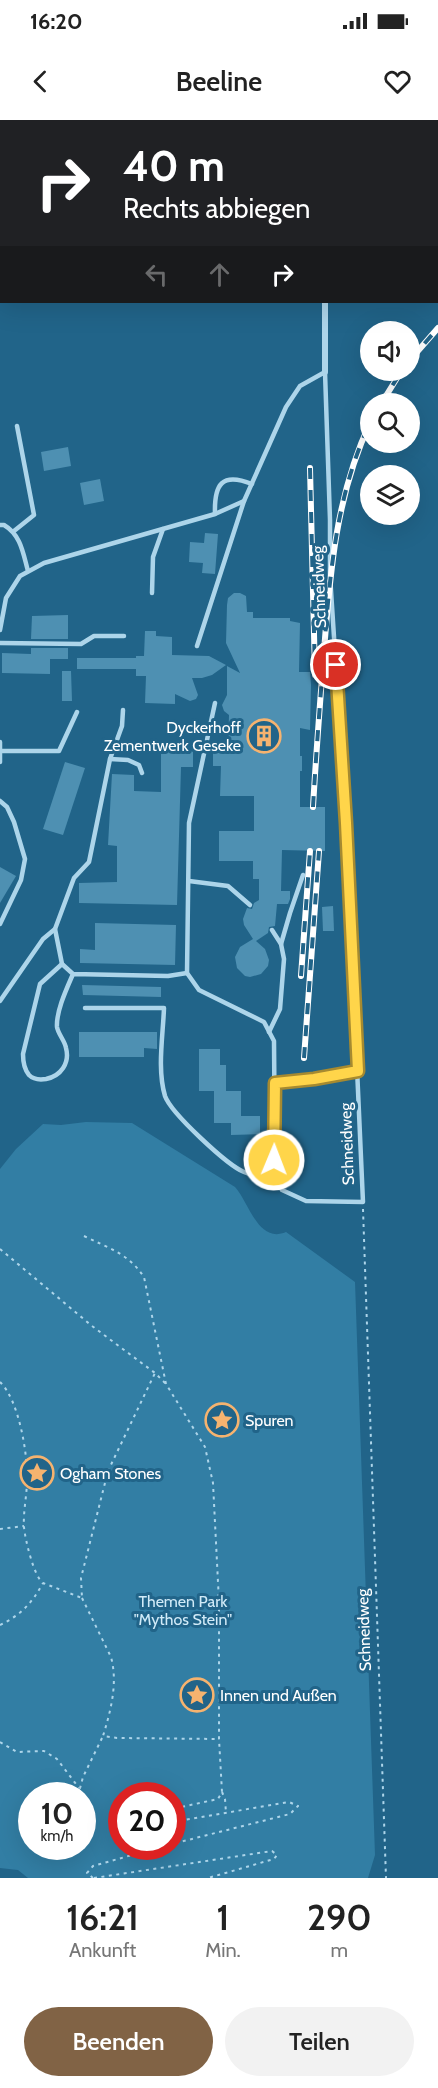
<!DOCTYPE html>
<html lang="de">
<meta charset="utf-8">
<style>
:root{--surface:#fff;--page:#f2f2f2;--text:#222;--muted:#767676;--accent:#816345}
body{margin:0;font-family:Cabin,sans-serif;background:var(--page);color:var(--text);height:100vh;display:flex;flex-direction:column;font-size:22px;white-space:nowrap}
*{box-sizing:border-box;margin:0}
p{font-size:20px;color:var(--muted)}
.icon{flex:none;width:33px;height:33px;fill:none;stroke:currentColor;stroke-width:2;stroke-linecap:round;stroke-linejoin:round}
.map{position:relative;height:1758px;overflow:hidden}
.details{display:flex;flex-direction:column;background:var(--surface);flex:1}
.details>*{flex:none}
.banner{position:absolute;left:0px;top:0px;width:438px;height:183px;box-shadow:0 6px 24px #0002;background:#202124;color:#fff;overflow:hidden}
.controls{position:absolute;left:360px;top:201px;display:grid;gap:12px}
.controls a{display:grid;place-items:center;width:60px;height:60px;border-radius:50%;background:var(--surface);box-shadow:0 6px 24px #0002;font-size:30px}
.speed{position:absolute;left:18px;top:1662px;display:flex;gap:12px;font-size:30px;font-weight:700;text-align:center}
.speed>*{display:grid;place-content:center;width:78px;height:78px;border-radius:50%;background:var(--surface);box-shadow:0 6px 24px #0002;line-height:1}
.speed small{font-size:15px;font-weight:400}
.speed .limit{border:9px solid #d22;background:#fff;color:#111}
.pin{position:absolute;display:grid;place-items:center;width:51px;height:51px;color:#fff;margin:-26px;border:3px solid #fff;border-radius:50%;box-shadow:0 2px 6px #0007}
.me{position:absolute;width:66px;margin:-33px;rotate:1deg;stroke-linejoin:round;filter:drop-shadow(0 0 4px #0008)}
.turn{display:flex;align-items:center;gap:21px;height:126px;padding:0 24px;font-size:27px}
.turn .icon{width:78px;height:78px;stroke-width:2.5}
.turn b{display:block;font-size:42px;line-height:51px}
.lanes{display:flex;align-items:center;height:57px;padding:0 24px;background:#0003;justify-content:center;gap:30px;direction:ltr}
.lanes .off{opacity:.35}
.eta{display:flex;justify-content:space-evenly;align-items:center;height:102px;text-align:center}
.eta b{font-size:36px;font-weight:600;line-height:42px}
.cta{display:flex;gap:12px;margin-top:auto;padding:12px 24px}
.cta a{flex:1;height:69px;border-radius:36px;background:var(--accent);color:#fff;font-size:24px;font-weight:600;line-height:69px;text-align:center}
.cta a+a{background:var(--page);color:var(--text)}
.status{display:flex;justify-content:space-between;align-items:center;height:42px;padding:0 30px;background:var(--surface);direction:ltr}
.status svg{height:16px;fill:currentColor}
header{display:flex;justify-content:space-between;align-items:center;height:78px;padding:0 24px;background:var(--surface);font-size:27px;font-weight:600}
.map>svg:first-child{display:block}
</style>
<div class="status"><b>16:20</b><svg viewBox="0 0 49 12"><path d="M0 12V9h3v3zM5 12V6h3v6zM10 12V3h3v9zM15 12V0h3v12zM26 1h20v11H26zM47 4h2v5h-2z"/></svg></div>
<header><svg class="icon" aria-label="back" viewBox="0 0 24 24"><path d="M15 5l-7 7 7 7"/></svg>Beeline<svg class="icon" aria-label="heart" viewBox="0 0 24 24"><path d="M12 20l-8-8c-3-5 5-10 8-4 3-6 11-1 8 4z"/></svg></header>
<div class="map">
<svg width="438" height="1758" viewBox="0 0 438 1758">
<rect width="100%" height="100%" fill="#216489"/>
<path fill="#327ea4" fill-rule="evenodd" d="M86,1002l46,1 103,64c14,15 23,57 51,45l69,50 20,573 -7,23h-340l-10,-8 -18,-2v-699l16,-20 27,-25 18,1zM32,1676h50v50h-50zM122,1676h50v50h-50z"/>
<g fill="#4e90b2">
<polygon points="68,327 71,346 44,351 41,332"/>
<polygon points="100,359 104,381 84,385 80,363"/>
<polygon points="205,413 218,414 215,454 202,453 203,443 189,442 190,422 204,423"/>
<polygon points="234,473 240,473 246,476 247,492 253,492 253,498 290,498 290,501 300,503 299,552 310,552 311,565 310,610 300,608 300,636 302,636 302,651 300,651 300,687 325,687 325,731 282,730 281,771 290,771 290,779 288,784 277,784 275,806 269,807 268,813 256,821 265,829 269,840 268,846 261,854 250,857 245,856 237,848 235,837 240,827 253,819 244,805 243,799 247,788 252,789 254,783 259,780 259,759 253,759 253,741 219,741 219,711 254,711 254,676 220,676 221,646 213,646 213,633 226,633 226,628 228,628 229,595 224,591 222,585 227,575 227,546 240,553 226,523 227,485 228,478"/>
<polygon points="68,495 68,519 31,519 32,496"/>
<polygon points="145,511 156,511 156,516 172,517 172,535 209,536 226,545 212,555 202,558 192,558 198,575 196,579 190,581 175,574 175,584 145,583 146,556 136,556 136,549 77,549 77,538 136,538 136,536 144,536"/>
<polygon points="31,528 68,528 68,539 50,539 50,554 2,553 2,533 31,534"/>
<polygon points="62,551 71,551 72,581 62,581"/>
<polygon points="161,630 193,631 193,647 181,647 177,785 79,783 79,763 117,762 117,726 108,725 112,654 134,655 134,671 161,672"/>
<polygon points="65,642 85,648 63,715 43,709"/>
<polygon points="0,747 16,756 0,783"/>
<polygon points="333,786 334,811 323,811 322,787"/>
<polygon points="95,803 176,805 175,845 80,843 80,829 95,830"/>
<polygon points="82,865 161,867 161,877 83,875"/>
<polygon points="79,912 157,912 157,929 144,928 144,937 79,937"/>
<polygon points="199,929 220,929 220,945 226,945 226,971 241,971 241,996 260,996 260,1014 231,1015 231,1003 214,1003 214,971 199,971"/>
</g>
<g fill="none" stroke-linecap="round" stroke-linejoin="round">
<g stroke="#add5ea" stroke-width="2" stroke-dasharray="3 4.5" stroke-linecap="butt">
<polyline points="0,179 2,179"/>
<polyline points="363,1089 386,1758"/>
<path d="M84,1116c24,12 44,17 60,41l22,107 39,63 8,36 6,119v137l3,53 -4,7 -46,10"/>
<polyline points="0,1129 92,1206 155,1253 166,1264"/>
<path d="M0,1262c19,18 28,73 27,98 0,15 -4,32 -3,47 1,12 10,50 19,56l39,15 -1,-20 27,-107 47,-98"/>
<polyline points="0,1409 24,1406"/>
<path d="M82,1478l29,59c7,26 0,53 -8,79l14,2 102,1"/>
<path d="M0,1505c21,-10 32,-22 43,-42"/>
<polyline points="0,1622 17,1632 44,1631 57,1639 79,1668"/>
<polyline points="222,1672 225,1679 226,1693"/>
<polyline points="78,1676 83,1657 103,1616"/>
<polyline points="172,1702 289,1682 298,1686 290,1694 172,1724"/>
<polyline points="93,1758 87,1753 93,1746 164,1726"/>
<polyline points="94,1758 272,1731 277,1735 274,1739 208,1758"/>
</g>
<g stroke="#add5ea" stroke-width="4.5">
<polyline points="436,70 438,70"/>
<path d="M215,394c-1,-30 7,-42 37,-30"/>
<path d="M0,405h4c17,10 19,28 24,46"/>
<polyline points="14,411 34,395 17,306"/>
<polyline points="152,473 153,437 163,409"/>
<polyline points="0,510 6,478 20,456 44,443 215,394 244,381 286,287 300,266 325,252 330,400 330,455 346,703 363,1082 306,1081 282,1070 276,1057 275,1040 274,921 264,902 199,870 187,853 189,703 215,583"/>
<polyline points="0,523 81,524 94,516 124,516"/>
<polyline points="197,526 244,381"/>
<polyline points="0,622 0,642"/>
<polyline points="1,631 59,631 77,592"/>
<polyline points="110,639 128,640 139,645 142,653"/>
<polyline points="0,681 7,687 14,702 25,739 21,760 0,804"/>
<polyline points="189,761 228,766 250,785"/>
<polyline points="55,809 62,844"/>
<polyline points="281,824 290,793 303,755"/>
<path d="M73,854l-11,-10 -22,20 -17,70c0,8 1,15 6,21 5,5 11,5 17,4 15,-3 24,-16 20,-31 -1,-7 -8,-14 -9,-21 -1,-16 10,-39 16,-53l95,2 19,-3"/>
<polyline points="0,881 43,819 55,809 74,758 89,742 110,639 122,606 123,590"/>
<path d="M85,888h79c-1,28 -7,61 1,88 6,17 62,69 79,76 11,5 21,5 32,5"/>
<polyline points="269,912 280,889 284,839 281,824 272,810"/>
<polyline points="275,963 297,962 358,951"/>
</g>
<g stroke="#add5ea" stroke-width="6">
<polyline points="323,0 323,2"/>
<polyline points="325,182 325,252"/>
</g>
<g stroke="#fff" stroke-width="6">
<g id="rail">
<polyline points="410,240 438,208"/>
<polyline points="381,284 402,250"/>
<polyline points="310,348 315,555"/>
<path d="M313,687c3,-52 7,-104 11,-156 6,-78 12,-156 46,-228"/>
<polyline points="301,856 310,731"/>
<polyline points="304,938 319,731"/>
</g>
</g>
<use href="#rail" stroke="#216489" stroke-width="4" stroke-dasharray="11" stroke-linecap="butt"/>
</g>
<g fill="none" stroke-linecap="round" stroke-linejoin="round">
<g stroke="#a68a30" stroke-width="15">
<polyline id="route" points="274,1040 275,963 314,959 358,951 346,703 336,545"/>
</g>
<use href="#route" stroke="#ffd54a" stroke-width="10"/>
</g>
<defs>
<g id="building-ring" transform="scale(1.725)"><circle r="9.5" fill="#216489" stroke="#f6b36f" stroke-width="1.5"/><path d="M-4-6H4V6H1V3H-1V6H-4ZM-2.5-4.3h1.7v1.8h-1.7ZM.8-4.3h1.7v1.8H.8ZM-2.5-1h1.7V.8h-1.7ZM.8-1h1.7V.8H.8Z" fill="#f6b36f"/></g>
<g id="sight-ring" transform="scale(1.725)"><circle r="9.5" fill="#216489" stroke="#f6b36f" stroke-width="1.5"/><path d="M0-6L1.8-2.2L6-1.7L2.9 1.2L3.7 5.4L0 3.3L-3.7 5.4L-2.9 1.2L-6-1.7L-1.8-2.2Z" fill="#f6b36f"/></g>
</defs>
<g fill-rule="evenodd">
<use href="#building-ring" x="264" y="616"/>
<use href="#sight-ring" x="222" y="1300"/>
<use href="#sight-ring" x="37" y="1353"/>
<use href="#sight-ring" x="197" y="1575"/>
</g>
<g text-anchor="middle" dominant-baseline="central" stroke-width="6" stroke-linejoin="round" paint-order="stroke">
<g font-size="16" fill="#fff" stroke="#216489">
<text transform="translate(319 467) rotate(-92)">Schneidweg</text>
<text transform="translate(347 1024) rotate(-92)">Schneidweg</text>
<text transform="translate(364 1510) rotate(-92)">Schneidweg</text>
</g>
<g font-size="16" fill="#fff" stroke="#216489" text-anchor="start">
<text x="241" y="607" text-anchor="end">Dyckerhoff<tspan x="241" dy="18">Zementwerk Geseke</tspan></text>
<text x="245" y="1300">Spuren</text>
<text x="60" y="1353">Ogham Stones</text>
<text x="220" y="1575">Innen und Außen</text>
</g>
<g font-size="16" fill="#d1ebf8" stroke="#216489">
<text x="183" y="1481">Themen Park<tspan x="183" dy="18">"Mythos Stein"</tspan></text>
</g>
</g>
</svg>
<div class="controls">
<a><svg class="icon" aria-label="sound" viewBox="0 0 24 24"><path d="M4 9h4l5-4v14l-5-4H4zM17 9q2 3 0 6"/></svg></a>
<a><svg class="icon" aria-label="search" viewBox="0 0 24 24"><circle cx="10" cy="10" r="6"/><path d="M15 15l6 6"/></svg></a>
<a><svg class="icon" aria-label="layers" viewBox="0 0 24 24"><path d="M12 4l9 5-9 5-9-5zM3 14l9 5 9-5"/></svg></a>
</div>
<div class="speed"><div>10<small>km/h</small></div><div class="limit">20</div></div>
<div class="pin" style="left:336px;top:545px;background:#d93025"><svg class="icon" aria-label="arrive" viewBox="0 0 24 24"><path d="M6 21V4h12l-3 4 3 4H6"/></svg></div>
<svg class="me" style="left:274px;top:1040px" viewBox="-20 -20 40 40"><circle r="17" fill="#ffd54a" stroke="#fff" stroke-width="3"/><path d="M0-11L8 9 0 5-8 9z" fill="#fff"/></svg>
<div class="banner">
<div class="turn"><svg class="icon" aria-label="right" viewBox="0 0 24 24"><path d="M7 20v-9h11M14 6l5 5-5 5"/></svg><div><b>40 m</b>Rechts abbiegen</div></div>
<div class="lanes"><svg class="icon off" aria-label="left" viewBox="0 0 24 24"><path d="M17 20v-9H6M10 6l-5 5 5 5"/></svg><svg class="icon off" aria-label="ahead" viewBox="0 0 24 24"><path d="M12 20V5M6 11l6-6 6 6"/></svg><svg class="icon" aria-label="right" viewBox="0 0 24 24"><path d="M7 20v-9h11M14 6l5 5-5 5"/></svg></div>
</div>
</div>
<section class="details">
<div class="eta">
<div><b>16:21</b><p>Ankunft</p></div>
<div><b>1</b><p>Min.</p></div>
<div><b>290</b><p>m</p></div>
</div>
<div class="cta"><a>Beenden</a><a>Teilen</a></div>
</section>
